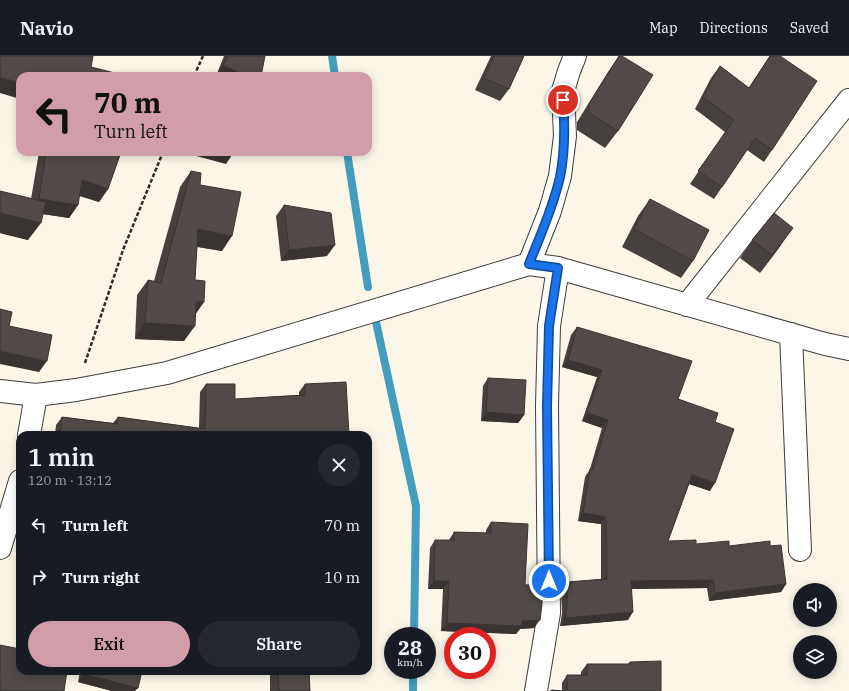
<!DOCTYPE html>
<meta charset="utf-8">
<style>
:root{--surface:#171b24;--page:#242831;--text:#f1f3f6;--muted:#9ea1a6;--line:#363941;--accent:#d09da8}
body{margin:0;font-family:"IBM Plex Serif",serif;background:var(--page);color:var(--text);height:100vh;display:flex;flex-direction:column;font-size:15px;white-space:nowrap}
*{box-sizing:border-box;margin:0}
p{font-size:13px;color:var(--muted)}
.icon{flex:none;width:22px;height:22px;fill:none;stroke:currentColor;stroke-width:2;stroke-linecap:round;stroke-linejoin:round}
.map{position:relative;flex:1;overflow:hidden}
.panel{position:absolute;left:16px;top:375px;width:356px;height:244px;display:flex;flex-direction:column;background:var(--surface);border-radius:12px;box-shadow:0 2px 10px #0003}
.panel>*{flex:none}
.guide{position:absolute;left:16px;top:16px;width:356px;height:84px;border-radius:12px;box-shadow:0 2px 10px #0003;background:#d09da8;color:#111;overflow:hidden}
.fabs{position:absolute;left:793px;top:527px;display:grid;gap:8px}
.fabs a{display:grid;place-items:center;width:44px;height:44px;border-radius:50%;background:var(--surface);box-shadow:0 2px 10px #0003;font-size:20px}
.speed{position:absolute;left:384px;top:571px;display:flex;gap:8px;font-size:20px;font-weight:700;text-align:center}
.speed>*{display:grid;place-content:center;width:52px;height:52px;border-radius:50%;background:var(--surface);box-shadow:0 2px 10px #0003;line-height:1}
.speed small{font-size:10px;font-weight:400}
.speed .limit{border:6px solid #d22;background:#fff;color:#111}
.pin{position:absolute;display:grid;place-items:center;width:34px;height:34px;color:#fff;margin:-17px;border:2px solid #fff;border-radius:50%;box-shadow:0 1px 4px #0007}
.me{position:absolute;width:44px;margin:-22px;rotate:0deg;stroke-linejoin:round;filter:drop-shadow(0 0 3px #0008)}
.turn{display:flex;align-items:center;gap:14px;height:84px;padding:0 12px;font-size:18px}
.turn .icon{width:52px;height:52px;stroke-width:2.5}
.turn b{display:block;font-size:28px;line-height:34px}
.round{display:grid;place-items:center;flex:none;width:42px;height:42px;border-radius:21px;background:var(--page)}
.headline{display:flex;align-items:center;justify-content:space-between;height:68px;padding:0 12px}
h1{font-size:24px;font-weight:600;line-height:30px}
.action{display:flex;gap:8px;margin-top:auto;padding:8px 12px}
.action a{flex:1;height:46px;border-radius:24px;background:var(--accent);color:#111;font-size:16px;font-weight:600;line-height:46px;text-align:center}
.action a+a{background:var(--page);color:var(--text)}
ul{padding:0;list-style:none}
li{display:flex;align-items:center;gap:12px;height:52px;padding:0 12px}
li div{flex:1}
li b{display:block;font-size:15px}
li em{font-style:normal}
header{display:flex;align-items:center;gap:24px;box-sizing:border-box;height:56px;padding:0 20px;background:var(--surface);border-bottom:1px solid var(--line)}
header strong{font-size:19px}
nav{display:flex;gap:22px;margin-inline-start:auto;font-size:14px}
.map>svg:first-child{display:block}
</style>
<header>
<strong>Navio</strong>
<nav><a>Map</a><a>Directions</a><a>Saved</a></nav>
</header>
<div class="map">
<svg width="849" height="635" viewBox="0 0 849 635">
<rect width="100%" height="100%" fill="#fcf6e9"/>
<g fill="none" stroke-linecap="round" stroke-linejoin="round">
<g stroke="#449dbc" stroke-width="8">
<polyline points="332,0 335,20"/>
<polyline points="347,96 368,231"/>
<polyline points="376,266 416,450 414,580"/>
<polyline points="413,635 413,614"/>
</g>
<g stroke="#3d3d3d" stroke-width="24">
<g id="minor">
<polyline points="529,208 550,155 560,120 565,80 563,35 569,15 575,0"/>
<polyline points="687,249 849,44"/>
<polyline points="791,278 800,494"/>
<polyline points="0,335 36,339 76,334 167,317 529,208 558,212 825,288 849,293"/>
<polyline points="29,379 36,339"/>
<polyline points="0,492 20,425"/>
<polyline points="536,635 549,557 547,350 549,270 558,212"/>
</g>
</g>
<g stroke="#2c2c2c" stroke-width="2.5" stroke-dasharray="4 2" stroke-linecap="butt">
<polyline points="194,20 203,0"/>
<polyline points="85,307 123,194 163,96"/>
</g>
<use href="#minor" stroke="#fff" stroke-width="22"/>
</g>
<g fill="#46403e">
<polygon points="224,0 265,0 261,20 216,20"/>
<polygon points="491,0 524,0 509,33 500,45 475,34"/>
<polygon points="619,0 618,75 605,92 577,74 577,66 608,16"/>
<polygon points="770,0 772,94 764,106 747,94 714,143 690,128 725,76 695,53 711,22 720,10 749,32"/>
<polygon points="39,96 121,96 108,133 99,146 79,140 78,149 69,162 43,158 28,184 0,177 0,135 31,143"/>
<polygon points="191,115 200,129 222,195 197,191 195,224 195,259 184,285 135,283 137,239 148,224 154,225 180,131"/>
<polygon points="650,143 693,205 681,222 622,191 638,160"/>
<polygon points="284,149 327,200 281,205 276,160"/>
<polygon points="752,184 781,189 760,217 740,202"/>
<polygon points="577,271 678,343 715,366 710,435 689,428 668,485 696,488 729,490 770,490 786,528 781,536 709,545 707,532 632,533 628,564 560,570 562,557 561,534 567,526 601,523 601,468 578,465 585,421 590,413 602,372 582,365 597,321 562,311 571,279"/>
<polygon points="488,322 524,359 518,367 481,365 483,330"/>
<polygon points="206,328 235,343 299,339 299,336 305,328 349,379 55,379 56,369 62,361 113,367 118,361 199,372 200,336"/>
<polygon points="491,466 525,529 534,572 520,573 516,578 441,575 443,533 428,533 430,492 435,484 449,484 454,476 486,477 486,474"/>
<polygon points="630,606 661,635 550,635 562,635 562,627 567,619 581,619 581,616 587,608 628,608"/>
<polygon points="80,615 142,615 135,635 112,635 78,626"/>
<polygon points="270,615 309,615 310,635 270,635"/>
</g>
<g fill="#393432">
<polygon points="223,10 249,20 216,20"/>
<polygon points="0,21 20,27 20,43 0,37"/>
<polygon points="191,96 234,96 226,108 189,98"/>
<polygon points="82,124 108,133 99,146 73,137"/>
<polygon points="39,143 78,149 69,162 29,156"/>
<polygon points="0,157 41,167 28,184 0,177"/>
<polygon points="793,172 781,189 760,217 772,199"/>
<polygon points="198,173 232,180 222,195 187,189"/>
<polygon points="335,189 327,200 281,205 289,194"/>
<polygon points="196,246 204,246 193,262"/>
<polygon points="145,267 195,270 184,285 135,283"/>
<polygon points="0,295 47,305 39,316 0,308"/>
<polygon points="568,304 602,314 597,321 562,311"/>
<polygon points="486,356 524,359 518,367 481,365"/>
<polygon points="587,357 608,364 602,372 582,365"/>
<polygon points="692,419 715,427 710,435 686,427"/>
<polygon points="583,457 606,461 601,468 578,465"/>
<polygon points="713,524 707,532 625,533 631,525"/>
<polygon points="434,525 449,525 443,533 428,533"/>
<polygon points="786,528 781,536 709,545 715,537"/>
<polygon points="633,556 628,564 560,570 565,562"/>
<polygon points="540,564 534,572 520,573 516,578 441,575 447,567 522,565"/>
<polygon points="83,618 138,632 135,635 112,635 78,626"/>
</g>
<g fill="#514a48" stroke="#393432">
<polygon points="0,0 93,0 91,11 115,17 114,20 20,20 20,27 0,21"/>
<polygon points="228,0 265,0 261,20 249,20 223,10"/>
<polygon points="494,0 524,0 509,33 484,22"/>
<polygon points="619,0 622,0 653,19 618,75 589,57 589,48"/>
<polygon points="770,0 780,0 817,25 772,94 755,82 722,131 698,115 734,64 703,41 720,10 749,32"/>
<polygon points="46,96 121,96 108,133 82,124 78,149 39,143"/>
<polygon points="191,115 201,117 200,129 241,136 232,180 198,173 195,224 205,225 204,246 196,246 195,270 145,267 148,224 161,227"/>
<polygon points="0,135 46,146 41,167 0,157"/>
<polygon points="650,143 709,174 693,205 634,173"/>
<polygon points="284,149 331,157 335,189 289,194"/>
<polygon points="774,157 793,172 772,199 752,184"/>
<polygon points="0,253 12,256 9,270 52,279 47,305 0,295"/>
<polygon points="577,271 692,305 678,343 718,357 715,366 734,373 715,427 692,419 668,485 696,484 696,488 729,485 729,490 770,485 770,490 781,489 786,528 715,537 713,524 631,525 633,556 565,562 567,549 567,526 607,523 606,461 583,457 590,413 593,413 608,364 587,357 602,314 568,304"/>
<polygon points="488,322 526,324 524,359 486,356"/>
<polygon points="346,326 349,379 60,379 62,361 117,368 118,361 205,373 206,328 235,328 235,343 305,339 305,328"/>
<polygon points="491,466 528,468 525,529 542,528 542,548 540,564 522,565 522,570 447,567 449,525 434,525 435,484 454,484 454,476 491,477"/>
<polygon points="0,589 20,593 20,615 67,615 64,635 0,635 0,624 1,620 0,620"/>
<polygon points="661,605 661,635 567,635 567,619 587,619 587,608 630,608 630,606"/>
<polygon points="84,615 142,615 138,632 83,618"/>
<polygon points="278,615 309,615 310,635 279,635"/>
<polygon points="552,634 562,635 550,635"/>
</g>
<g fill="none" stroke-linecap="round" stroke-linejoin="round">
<g stroke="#114b97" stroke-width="10">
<path id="route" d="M549,525l-2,-175 2,-80 9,-58 -29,-4c11,-28 24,-56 31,-87 5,-25 5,-51 3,-77"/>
</g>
<use href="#route" stroke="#1a73e8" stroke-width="7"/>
</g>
</svg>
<div class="fabs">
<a><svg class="icon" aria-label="sound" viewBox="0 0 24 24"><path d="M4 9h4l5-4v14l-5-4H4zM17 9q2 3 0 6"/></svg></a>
<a><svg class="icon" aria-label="layers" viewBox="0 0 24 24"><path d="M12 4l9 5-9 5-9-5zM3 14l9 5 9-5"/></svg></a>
</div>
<div class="speed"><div>28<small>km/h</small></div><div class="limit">30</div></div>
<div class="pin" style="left:563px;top:44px;background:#d93025"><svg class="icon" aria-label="arrive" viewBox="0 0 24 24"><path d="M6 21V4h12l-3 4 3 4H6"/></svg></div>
<svg class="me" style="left:549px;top:525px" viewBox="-20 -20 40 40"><circle r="17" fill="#1a73e8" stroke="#fff" stroke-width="3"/><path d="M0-11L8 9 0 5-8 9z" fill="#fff"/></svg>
<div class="guide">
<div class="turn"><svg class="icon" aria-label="left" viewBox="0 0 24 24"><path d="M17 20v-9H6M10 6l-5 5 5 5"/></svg><div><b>70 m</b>Turn left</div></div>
</div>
<section class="panel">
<div class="headline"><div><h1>1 min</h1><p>120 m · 13:12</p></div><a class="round"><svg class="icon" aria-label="close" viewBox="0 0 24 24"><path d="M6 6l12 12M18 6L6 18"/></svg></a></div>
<ul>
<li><svg class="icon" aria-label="left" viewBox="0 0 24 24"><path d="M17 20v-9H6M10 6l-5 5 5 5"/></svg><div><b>Turn left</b></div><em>70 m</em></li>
<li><svg class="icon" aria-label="right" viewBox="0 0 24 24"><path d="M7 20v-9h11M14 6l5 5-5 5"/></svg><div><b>Turn right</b></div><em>10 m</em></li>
</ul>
<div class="action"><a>Exit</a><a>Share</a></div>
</section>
</div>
